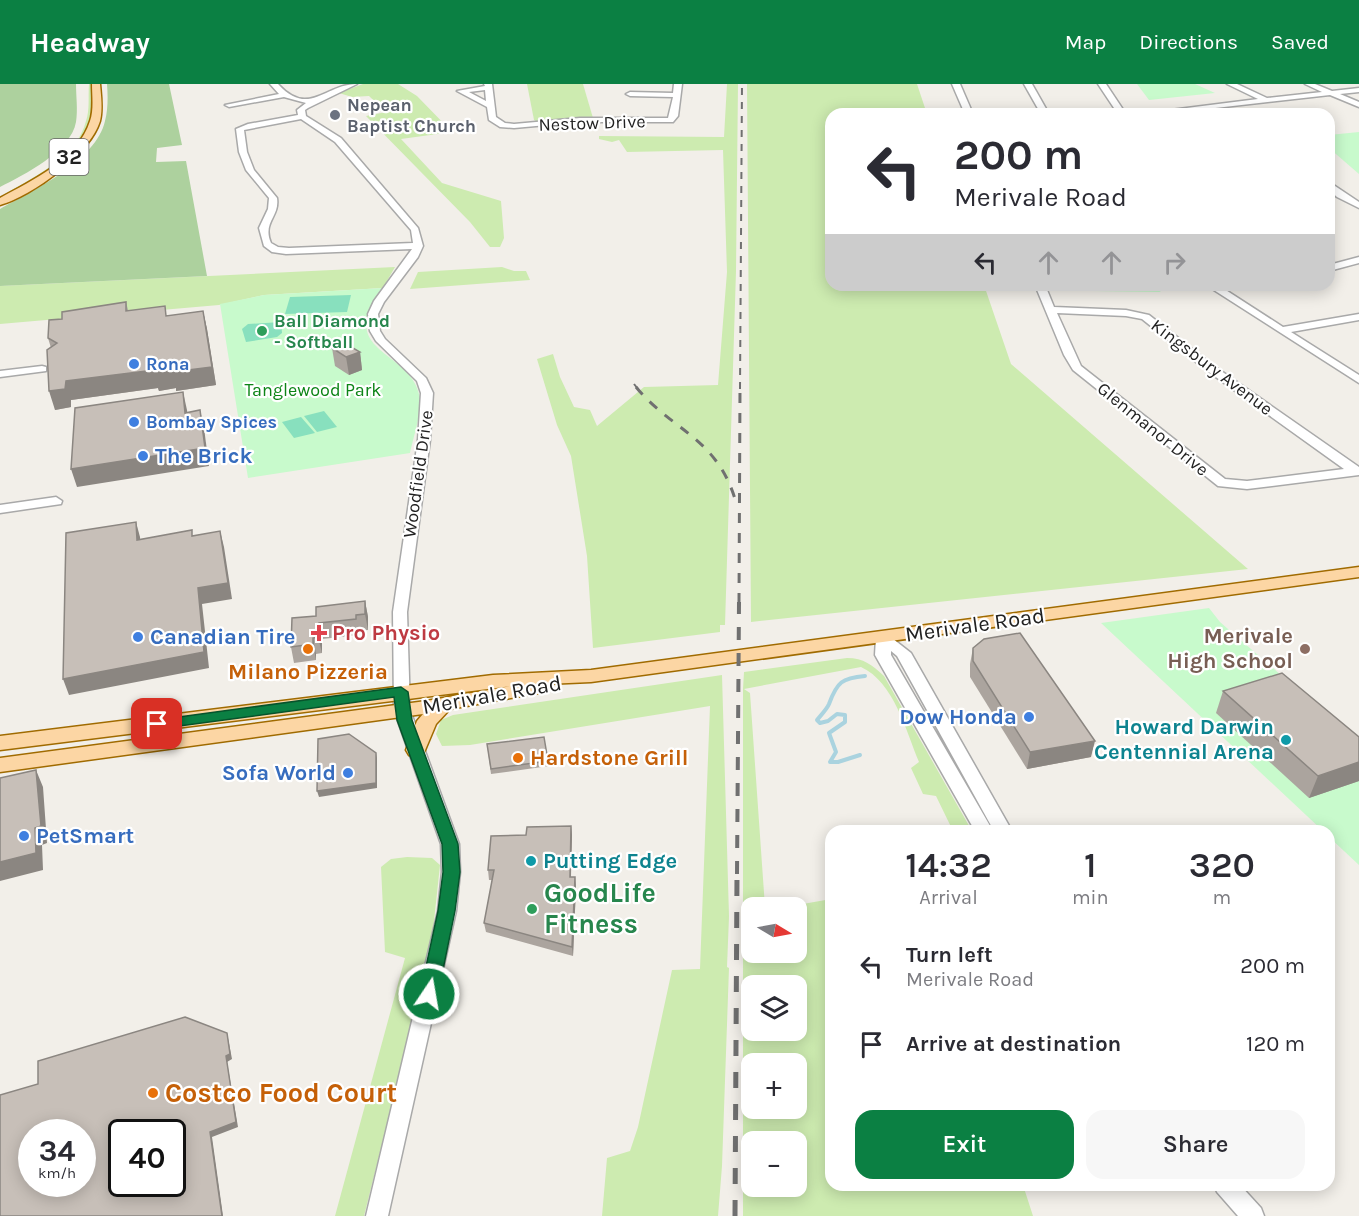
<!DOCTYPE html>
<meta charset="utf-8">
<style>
:root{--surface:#fff;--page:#f7f7f7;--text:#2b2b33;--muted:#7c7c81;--accent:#0b8043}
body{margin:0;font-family:Karla,sans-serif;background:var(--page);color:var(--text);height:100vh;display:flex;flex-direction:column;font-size:22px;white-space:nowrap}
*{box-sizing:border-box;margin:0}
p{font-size:20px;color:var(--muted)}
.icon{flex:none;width:33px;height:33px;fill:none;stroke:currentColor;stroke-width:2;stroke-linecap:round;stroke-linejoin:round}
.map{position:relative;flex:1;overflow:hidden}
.drawer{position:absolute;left:825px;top:741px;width:510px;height:366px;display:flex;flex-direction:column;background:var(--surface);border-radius:18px;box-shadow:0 3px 15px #0003}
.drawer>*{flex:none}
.top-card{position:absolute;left:825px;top:24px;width:510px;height:183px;border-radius:18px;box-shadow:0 3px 15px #0003;background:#fff;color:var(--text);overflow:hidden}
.needle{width:39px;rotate:100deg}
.tools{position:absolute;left:741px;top:813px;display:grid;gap:12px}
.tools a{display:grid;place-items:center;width:66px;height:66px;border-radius:12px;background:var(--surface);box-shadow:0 3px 15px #0003;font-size:30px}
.speed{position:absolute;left:18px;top:1035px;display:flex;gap:12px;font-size:30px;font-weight:700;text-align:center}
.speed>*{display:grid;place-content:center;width:78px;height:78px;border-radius:50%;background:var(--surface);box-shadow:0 3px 15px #0003;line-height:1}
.speed small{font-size:15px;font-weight:400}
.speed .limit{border:3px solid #111;border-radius:9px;background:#fff;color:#111}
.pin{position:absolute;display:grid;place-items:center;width:51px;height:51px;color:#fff;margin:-26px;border-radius:12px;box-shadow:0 3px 9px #0006}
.me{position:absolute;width:66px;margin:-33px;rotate:12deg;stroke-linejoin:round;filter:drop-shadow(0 0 4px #0008)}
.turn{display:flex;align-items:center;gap:21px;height:126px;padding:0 30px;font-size:27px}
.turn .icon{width:78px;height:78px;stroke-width:2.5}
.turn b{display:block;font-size:42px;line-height:51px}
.lanes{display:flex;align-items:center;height:57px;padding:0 30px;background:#0003;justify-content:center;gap:30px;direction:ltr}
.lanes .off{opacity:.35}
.eta{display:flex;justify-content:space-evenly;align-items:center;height:102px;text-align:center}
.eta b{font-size:36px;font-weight:600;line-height:42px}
.primary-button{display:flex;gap:12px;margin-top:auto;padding:12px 30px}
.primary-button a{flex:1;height:69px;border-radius:18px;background:var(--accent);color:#fff;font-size:24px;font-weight:600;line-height:69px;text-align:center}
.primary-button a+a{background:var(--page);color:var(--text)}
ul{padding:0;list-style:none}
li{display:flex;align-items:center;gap:18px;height:78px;padding:0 30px}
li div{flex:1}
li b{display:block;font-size:22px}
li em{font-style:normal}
header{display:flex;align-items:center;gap:36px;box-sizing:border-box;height:84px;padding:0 30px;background:var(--accent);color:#fff}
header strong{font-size:28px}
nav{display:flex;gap:33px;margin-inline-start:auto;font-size:21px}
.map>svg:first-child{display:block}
</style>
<header>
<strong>Headway</strong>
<nav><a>Map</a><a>Directions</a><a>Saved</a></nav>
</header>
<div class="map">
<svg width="1359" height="1132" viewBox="0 0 1359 1132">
<rect width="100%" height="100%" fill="#f2efe9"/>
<g fill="#cdebb0" fill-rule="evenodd">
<path d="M89,0h4c0,11 1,22 -1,33 -10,41 -59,63 -92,83v-3c30,-18 77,-39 86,-76 4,-11 2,-25 3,-37z"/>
<polygon points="363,0 398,0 417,12 452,48 401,55 442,99 501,117 504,154 500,163 490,163 470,138 366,32 386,28 369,12 352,13 339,9"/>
<polygon points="527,0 583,0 593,34 538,38 534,36"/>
<polygon points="727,0 738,0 736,187 725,541 720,541 720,548 593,564 587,472 571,372 557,341 537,275 553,270 560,293 574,323 590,326 597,342 644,303 718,301 727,188 723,66 627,68 619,56 612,58 599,55 599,52 724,53"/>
<polygon points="747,0 917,0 927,30 831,30 831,201 984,201 1011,280 1248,485 751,538"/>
<polygon points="395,183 383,204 264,211 219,221 0,240 0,202"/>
<polygon points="502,183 514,187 526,187 530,196 410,205 418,188"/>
<path d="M847,574c17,0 25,7 37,18l88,155h-19l-17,-35 -13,-2 -12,-26 8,-6c-13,-31 -25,-80 -58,-95l-117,22 6,4 15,214 -13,1v44h44v-44l-10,-1 45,-8v286h192l10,31h-290v-527l1,-17zM752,902h44v44h-44zM752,980h44v44h-44zM752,1058h44v44h-44z"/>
<polygon points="722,591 729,832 727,883 729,884 722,1082 718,1132 602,1132 607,1074 630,1067 638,1043 672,886 700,885 710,622 470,661 442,662 436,650 441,636 453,631"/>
<polygon points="407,773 432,774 440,781 431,865 364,1132 335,1132 405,874 385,868 381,783 391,775"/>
</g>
<g fill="#add19e">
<path d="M0,0h76c0,12 2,26 0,38 -5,29 -52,53 -76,65z"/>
<path d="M107,0h62l13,61 -25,3 -1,14 30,-1 21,115 -207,10v-77c32,-18 96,-48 105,-88 3,-11 3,-25 2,-37z"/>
</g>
<g fill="#c8facc">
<polygon points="1137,0 1195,0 1215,9 1149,16"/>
<polygon points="1359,48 1359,90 1329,64 1329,51"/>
<polygon points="1089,201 1151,201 1161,208 1092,207"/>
<path d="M383,204c-51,66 30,61 37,110 2,13 -7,41 -10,55l-162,25 -28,-174 44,-9z"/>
<polygon points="1209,524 1220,538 1359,659 1359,781 1329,753 1329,747 1323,747 1101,539"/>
</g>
<g fill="#88e0be">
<polygon points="351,211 347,228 285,230 290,213"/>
<polygon points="281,238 282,249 277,253 246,258 242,245 248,240"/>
<polygon points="324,327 337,343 317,348 304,332"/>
<polygon points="301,333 315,349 294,354 282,338"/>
</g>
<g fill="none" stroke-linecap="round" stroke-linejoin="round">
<path stroke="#aad3df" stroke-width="4" d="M860,671l-22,7h-8l6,-10 -7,-19 16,-11v-7l-8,-1 -9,7 -8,2 -3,-3c4,-5 10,-11 12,-16 8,-22 13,-26 36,-28"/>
<g stroke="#a9a9a9" stroke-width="3">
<g id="minor">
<path d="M270,0h8c31,34 47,0 79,0l-49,24 -3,2 1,6 35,22 77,90 5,18 -5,11 -34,45 -6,12 2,17 5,8 41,39 7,15 -3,47 -23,172 3,98 49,134 1,28 -4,39 -68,305h-22l72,-305 4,-39 -1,-28 -47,-134 -1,-98 25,-172 3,-47 -4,-12 -41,-40 -6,-10 -2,-17 6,-13 38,-52 -126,5 -14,-2 -8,-6 -5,-18 9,-19 1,-11 -23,-28 -7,-18 -3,-23 12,-5 50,-9 -1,-5 9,-7 -22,-6 -55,10 -4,-2 54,-11zM301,35l34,23 76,88 2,13 -124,5 -11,-1 -7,-4c-9,-21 9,-26 6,-45l-23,-28 -7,-18 -3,-22z"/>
<path d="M484,0h8l4,33 9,6 9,1 66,-6h88l5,-21 -43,-1 -4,-2 4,-2 43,1 1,-9h8l-4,32 -5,6h-93l-66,6 -14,-1 -11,-7 -2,-13 -30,-16 28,-5zM485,6l1,11 -17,-9z"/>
<polygon points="952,0 960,0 973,30 965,30"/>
<polygon points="1024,0 1032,0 1049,30 1041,30"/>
<polygon points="1098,0 1106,0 1126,30 1118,30"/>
<polygon points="1227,0 1237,0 1267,14 1322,8 1305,0 1315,0 1332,7 1359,4 1359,8 1340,10 1359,18 1359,23 1330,11 1163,30 1139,30 1258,15"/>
<polygon points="1329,98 1359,118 1359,124 1337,113 1329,106"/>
<polygon points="1359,173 1359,179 1329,187 1329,181"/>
<path d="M1035,201h10l9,22 72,3 23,5 65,51 145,101v8l-112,14 -29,-3 -145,-116 -9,-15zM1057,229l69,3 16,3 64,51 138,99 -97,12 -22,-2 -144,-113z"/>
<polygon points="1206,201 1218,201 1283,243 1359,230 1359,236 1291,248 1359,291 1359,299"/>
<polygon points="42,282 46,283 46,287 0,293 0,287"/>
<polygon points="56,413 62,417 61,420 0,429 0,421"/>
<polygon points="883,549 888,551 911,569 1012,747 994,747 897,572 891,567 891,571 993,747 975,747 875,571 876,554"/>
<polygon points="1214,1101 1240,1101 1261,1124 1264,1132 1238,1132 1217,1108"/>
</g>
</g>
<g stroke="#a06b00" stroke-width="3">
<g id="major">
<path d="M92,0h8c1,12 3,25 0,37 -10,33 -68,75 -100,84v-7c33,-18 78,-39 90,-77 4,-11 2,-25 2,-37z"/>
<polygon points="1359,483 1359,493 591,598 546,600 548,603 546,607 539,609 450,625 436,640 423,671 416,673 409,671 406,666 417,637 423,630 0,688 0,674 426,617 511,602 0,666 0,652 493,591 591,586"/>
</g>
</g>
<use href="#minor" fill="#fff" fill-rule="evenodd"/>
<use href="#major" fill="#fcd6a4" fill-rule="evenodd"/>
<g stroke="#707070" stroke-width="2" stroke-dasharray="7 7" stroke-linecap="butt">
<polyline points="634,300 638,305"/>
<polyline points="740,305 742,0"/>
</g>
<g stroke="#707070" stroke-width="3" stroke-dasharray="10 10" stroke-linecap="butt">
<path d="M636,303c35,43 80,50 99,112"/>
<polyline points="739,519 740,303"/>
</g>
<polyline stroke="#707070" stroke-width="4" stroke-dasharray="13 13" stroke-linecap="butt" points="737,790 739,518"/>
<polyline stroke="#707070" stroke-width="5" stroke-dasharray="16 16" stroke-linecap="butt" points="735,1132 737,789"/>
</g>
<g fill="#aba49e">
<polygon points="126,218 128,226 167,232 203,227 207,245 216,301 176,307 176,304 159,307 158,304 71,316 71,323 55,326 51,264 48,254 62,235"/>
<polygon points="332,264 360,268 362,286 349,291 335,282"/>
<polygon points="365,517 368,533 368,546 359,547 359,551 322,555 322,569 316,570 316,576 294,579 291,563 316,532"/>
<polygon points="973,564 1091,673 1027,685 970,593 970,580"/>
<polygon points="1223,607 1359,653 1359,697 1309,714 1216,629"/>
<polygon points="487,660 548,677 549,682 491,690"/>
<polygon points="571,742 572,751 571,793 575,793 576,803 573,872 486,848 484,839 492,796 489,796 488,786 526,751"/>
</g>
<g fill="#8b8681">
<polygon points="203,227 207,245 216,301 176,307 176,304 159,307 158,304 71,316 71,323 55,326 49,307 66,297"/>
<polygon points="360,268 362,286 349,291 346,273"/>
<polygon points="183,308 187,326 189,346 185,329"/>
<polygon points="200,326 204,344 209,382 77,403 71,385"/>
<polygon points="136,438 140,453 141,471 137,456"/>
<polygon points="220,447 224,463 232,515 202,520 209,584 69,611 63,595 198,504"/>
<polygon points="365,517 368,533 368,546 365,530"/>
<polygon points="319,539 322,555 322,569 318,553"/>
<polygon points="313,554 316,570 316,576 313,560"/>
<polygon points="1095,657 1091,673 1027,685 1030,668"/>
<polygon points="376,669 377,674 377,704 319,713 317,707"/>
<polygon points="1359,678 1359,697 1309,714 1318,692"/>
<polygon points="36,686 43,703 47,759 42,761 43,786 0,797 0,778 35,744"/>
<polygon points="571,742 572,751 570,803 570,793"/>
<polygon points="575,793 576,803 573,872 572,863"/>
<polygon points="227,949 232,975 227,978 238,1043 212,1053 223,1132 222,1132 210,1048 226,972"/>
</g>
<g fill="#c7bfb8" stroke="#8b8681" stroke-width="1.5" fill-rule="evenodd">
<polygon points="126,218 126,227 165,222 166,232 203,227 212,283 172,288 171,286 154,288 154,286 66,297 65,305 49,307 47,266 57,259 48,254 49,236 62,235 62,228"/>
<polygon points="346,260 360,268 346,273 332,264"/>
<polygon points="183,308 185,329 200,326 205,364 71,385 75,324"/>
<polygon points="136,438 137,456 192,446 192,452 220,447 228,499 198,504 204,568 63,595 66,449"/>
<polygon points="365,517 365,530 356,531 356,535 319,539 318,553 313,554 313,560 291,563 292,534 316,532 316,523"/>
<polygon points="1020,549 1095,657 1030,668 973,577 973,564 984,555"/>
<polygon points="1282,589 1359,653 1359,678 1318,692 1223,607"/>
<polygon points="349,650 376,669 376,699 317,707 318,655"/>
<polygon points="544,653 548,677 491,685 487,660"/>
<polygon points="36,686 41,742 35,744 36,769 0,778 0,694"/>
<polygon points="571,742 570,793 575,793 572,863 484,839 494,786 488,786 491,752 526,751 527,743"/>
<path d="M185,933l42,16 3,21 -4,2 10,66 -26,10 12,84h-222v-121l38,-11v-23zM32,1048h50v52h-50zM122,1048h50v52h-50z"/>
</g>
<polygon fill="#0b8043" stroke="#07532c" stroke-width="1.5" points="401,603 408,608 412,636 458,760 460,788 455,827 438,910 436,915 429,918 423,915 420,910 438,827 443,788 442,760 397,636 394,613 157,645 150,640 157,636"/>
<circle fill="#6b7280" stroke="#fff" stroke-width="2" cx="335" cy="31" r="6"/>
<g fill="#2e9e5b" stroke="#fff" stroke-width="2">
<circle cx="262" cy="247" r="6"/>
<circle cx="532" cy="825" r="6"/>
</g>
<g fill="#3f7fe0" stroke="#fff" stroke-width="2">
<circle cx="134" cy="280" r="6"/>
<circle cx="134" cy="338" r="6"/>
<circle cx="143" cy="372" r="6"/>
<circle cx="138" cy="553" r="6"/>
<circle cx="1029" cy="633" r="6"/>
<circle cx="348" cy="689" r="6"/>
<circle cx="24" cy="752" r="6"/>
</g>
<path fill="#e0444e" stroke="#fff" stroke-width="2" d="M316 540h6v6h6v6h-6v6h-6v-6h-6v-6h6z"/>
<g fill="#e8710a" stroke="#fff" stroke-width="2">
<circle cx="308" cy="565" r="6"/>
<circle cx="518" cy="674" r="6"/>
<circle cx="153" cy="1009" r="6"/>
</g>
<circle fill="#8d6e63" stroke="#fff" stroke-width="2" cx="1305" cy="565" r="6"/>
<g fill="#0f9aa8" stroke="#fff" stroke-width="2">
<circle cx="1286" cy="656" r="6"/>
<circle cx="531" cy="777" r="6"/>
</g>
<g text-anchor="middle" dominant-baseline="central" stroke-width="4.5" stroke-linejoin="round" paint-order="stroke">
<g font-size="18" font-weight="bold" fill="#5b616d" stroke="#fff" text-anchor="start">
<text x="347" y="21">Nepean<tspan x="347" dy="21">Baptist Church</tspan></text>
</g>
<g font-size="18" fill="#222" stroke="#fff">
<text transform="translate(592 39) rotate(-2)">Nestow Drive</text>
<text transform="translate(1212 283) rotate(37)">Kingsbury Avenue</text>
<text transform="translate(1153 345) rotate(39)">Glenmanor Drive</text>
<text transform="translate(418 390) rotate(-82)">Woodfield Drive</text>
</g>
<g font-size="18" font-weight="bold" fill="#27864d" stroke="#fff" text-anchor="start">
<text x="274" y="237">Ball Diamond<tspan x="274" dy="21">- Softball</tspan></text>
</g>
<g font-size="18" font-weight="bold" fill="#366cbe" stroke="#fff" text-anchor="start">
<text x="146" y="280">Rona</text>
<text x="146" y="338">Bombay Spices</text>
</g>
<g font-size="18" fill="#0c8416" stroke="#fff">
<text x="313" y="306">Tanglewood Park</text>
</g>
<rect fill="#fff" stroke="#646464" stroke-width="1.5" x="49.5" y="55" width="39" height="36" rx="4.5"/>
<g font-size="21" font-weight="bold" fill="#222">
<text x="69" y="73">32</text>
</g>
<g font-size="22" font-weight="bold" fill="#366cbe" stroke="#fff" text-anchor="start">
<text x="155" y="372">The Brick</text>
<text x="150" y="553">Canadian Tire</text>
<text x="1017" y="633" text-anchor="end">Dow Honda</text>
<text x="336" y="689" text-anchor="end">Sofa World</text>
<text x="36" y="752">PetSmart</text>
</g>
<g font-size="22" fill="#222" stroke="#fff">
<text transform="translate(975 541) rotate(-8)">Merivale Road</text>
<text transform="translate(492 611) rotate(-10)">Merivale Road</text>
</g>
<g font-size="22" font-weight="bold" fill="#be3a42" stroke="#fff" text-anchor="start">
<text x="332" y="549">Pro Physio</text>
</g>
<g font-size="22" font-weight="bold" fill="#785e54" stroke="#fff" text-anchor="end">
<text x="1293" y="552">Merivale<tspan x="1293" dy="25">High School</tspan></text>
</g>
<g font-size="22" font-weight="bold" fill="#c56008" stroke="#fff">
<text x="308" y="588">Milano Pizzeria</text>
<text x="530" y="674" text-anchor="start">Hardstone Grill</text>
</g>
<g font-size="22" font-weight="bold" fill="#0d838f" stroke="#fff" text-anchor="end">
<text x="1274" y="643">Howard Darwin<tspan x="1274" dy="25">Centennial Arena</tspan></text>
<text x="543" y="777" text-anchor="start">Putting Edge</text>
</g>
<g font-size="27" font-weight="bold" fill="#27864d" stroke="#fff" text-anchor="start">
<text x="544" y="809">GoodLife<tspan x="544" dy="31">Fitness</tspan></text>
</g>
<g font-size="27" font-weight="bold" fill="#c56008" stroke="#fff" text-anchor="start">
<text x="165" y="1009">Costco Food Court</text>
</g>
</g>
</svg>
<div class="tools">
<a><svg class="needle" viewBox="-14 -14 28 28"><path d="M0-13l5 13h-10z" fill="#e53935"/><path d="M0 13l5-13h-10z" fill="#7c7c81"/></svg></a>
<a><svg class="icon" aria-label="layers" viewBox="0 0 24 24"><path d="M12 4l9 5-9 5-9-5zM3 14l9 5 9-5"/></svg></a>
<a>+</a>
<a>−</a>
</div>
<div class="speed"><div>34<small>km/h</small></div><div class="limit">40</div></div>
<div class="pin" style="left:157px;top:640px;background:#d93025"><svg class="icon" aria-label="arrive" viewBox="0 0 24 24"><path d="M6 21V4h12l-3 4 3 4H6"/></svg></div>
<svg class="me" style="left:429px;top:910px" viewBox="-20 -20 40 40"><circle r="17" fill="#0b8043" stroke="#fff" stroke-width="3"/><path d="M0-11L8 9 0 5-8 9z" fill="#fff"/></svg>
<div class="top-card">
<div class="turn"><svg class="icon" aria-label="left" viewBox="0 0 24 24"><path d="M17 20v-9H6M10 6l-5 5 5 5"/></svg><div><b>200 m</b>Merivale Road</div></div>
<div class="lanes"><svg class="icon" aria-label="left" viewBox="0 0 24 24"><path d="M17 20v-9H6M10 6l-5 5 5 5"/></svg><svg class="icon off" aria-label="ahead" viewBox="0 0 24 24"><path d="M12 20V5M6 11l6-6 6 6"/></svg><svg class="icon off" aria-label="ahead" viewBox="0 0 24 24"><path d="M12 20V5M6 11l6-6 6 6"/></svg><svg class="icon off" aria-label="right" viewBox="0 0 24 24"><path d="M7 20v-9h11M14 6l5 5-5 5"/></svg></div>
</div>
<section class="drawer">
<div class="eta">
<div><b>14:32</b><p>Arrival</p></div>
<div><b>1</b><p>min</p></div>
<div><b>320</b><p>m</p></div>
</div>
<ul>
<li><svg class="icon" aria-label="left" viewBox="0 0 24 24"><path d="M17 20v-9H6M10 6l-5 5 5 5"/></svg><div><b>Turn left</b><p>Merivale Road</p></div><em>200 m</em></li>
<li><svg class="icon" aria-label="arrive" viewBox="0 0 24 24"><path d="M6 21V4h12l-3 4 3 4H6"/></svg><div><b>Arrive at destination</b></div><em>120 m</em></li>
</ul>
<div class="primary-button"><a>Exit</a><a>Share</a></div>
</section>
</div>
